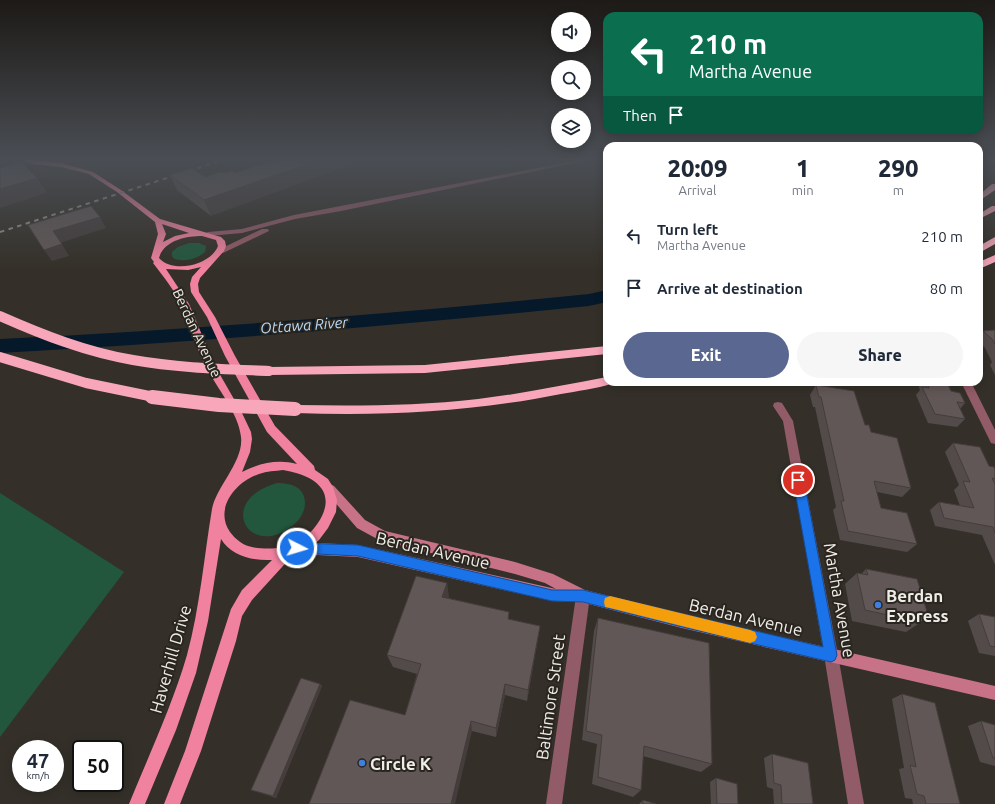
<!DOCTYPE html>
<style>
:root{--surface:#fff;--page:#f6f6f7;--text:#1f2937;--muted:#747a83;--accent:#5a6790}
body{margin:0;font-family:Ubuntu,sans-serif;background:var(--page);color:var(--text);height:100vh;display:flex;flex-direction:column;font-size:15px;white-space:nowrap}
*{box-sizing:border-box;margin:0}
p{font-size:13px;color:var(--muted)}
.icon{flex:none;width:22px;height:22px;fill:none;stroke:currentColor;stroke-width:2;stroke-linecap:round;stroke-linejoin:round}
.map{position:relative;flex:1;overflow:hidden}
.sheet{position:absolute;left:603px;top:142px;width:380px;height:244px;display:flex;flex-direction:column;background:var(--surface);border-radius:12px;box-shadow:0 2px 10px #0003}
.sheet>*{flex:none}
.top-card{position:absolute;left:603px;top:12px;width:380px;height:122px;border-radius:12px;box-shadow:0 2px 10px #0003;background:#0b6e4f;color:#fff;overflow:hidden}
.controls{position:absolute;left:551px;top:12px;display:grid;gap:8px}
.controls a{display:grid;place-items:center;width:40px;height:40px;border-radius:50%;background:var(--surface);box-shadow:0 2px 10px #0003;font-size:20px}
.speed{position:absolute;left:12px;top:740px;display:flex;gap:8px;font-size:20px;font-weight:700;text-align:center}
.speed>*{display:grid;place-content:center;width:52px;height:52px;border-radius:50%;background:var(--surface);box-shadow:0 2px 10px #0003;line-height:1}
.speed small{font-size:10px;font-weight:400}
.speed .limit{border:2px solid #111;border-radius:6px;background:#fff;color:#111}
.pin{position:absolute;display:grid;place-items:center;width:34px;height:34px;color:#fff;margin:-17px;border:2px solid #fff;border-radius:50%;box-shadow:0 1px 4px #0007}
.me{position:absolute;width:44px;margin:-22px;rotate:95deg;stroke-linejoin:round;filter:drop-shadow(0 0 3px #0008)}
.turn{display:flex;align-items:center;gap:14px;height:84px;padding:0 20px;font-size:18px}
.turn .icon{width:52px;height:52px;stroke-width:2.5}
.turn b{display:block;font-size:28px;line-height:34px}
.then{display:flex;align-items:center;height:38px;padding:0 20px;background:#0003;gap:8px;font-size:15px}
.eta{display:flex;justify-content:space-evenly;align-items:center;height:68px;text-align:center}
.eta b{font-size:24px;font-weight:800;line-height:28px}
.primary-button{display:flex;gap:8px;margin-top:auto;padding:8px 20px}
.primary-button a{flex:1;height:46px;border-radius:24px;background:var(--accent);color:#fff;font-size:16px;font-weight:800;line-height:46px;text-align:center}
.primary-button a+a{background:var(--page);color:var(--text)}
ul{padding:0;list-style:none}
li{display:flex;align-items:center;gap:12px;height:52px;padding:0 20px}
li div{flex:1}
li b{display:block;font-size:15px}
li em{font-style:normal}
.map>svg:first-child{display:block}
</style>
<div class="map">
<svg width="995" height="804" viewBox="0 0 995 804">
<rect width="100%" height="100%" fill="#343029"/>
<g fill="#22573d">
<path d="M189,243h10l7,3 -1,6c-8,7 -22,11 -32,6l-1,-3v-3l6,-5z"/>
<path d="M277,483c14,0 28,4 28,20 0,9 -6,18 -13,23 -43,34 -77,-25 -15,-43z"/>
<polygon points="0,493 124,572 0,737"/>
</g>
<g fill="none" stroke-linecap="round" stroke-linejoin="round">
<path fill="#06192a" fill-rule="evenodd" d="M607,290v12l-18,4c-196,20 -392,36 -589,47v-14c197,-10 393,-25 589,-45z"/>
<g fill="#925b68" fill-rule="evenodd">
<polygon points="961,382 971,382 995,430 995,444 991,443"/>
<polygon points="778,402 782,403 793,421 838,655 864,804 848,804 824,655 783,421 773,406 774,403"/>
<polygon points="583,590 588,591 590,596 562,804 546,804 576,596 578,591"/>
</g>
<g fill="#925b68" fill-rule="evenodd">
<polygon points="589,158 599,158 341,211 295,219 242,233 208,236 204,234 208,232 242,229 294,215"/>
<polygon points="262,229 268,229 269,231 223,253 217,253 216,251"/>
</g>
<polygon fill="#c87287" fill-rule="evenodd" points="330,484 334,486 365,520 385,531 515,562 553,574 585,590 682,614 995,686 995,700 682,628 581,602 552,601 358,557 297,554 293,552 291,548 293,544 297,542 358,545 556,589 545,583 515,574 379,540 357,528 326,492 324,489 326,486"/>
<path fill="#f1829f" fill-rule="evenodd" d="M16,158h8l9,2 28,3 32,9 28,18 39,29 61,18 4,4 1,5 -2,5 -24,27 -2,6 1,8 16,25 20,39 40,70 39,40 1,4 13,9 5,8 4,13 -1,12 -8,16 -9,12 -12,10 -14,5 -41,45 -10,16 -6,25 -35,110 -21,53h-16l21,-53 46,-142 11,-19 30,-30c-19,1 -41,-4 -51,-21l-13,82 -12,52 -20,57 -31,74h-16c20,-49 43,-98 58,-149 13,-48 17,-98 25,-146 4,-22 32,-48 29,-72 -2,-23 -24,-49 -35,-70 -10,-19 -15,-41 -24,-61 -8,-16 -18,-29 -29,-43l1,-1 -3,-4 7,-24 -3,-12 -38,-30 -28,-18 -28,-7 -28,-3zM162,224l27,9 -14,3 -12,6 3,-8zM202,236l14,4 2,6c-7,19 -45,28 -59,12 5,-18 28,-22 43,-22zM201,267l-9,10 -2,7 1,8 16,25 18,39 42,76 30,32c-19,-5 -38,-1 -55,8l8,-20 2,-13 -1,-7 -9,-19 -27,-47 -26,-62 -23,-35 22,1zM283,470c24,4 53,16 39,46 -5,10 -13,19 -22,25 -12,8 -34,9 -48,6 -8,-1 -17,-8 -22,-15 -16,-23 5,-50 29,-58 8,-3 16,-3 24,-4z"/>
<g fill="#f8a7ba" fill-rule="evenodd">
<polygon points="992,184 995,184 995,190 979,201 979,195"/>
<polygon points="992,206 995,206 995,211 979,219 979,214"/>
<polygon points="995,237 995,244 979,253 979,246"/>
<polygon points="995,255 995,262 979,269 979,262"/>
<polygon points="607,346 607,354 425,373 269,375 265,374 263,371 265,368 269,367 425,365"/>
<path d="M607,377v5h5l-1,2c-16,5 -34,7 -50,10 -90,18 -174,22 -266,19l-4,-1 -2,-3 2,-3 4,-1c61,1 122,1 183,-6 43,-5 86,-14 129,-22z"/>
</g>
<polyline stroke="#94918b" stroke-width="2" stroke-dasharray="4.5 4.5" stroke-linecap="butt" points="0,232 229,158"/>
<g stroke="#f8a7ba" stroke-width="10">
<path d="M0,316c43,19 86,36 133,44 45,8 90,9 136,11"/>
<polyline points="0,357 86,383 159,398"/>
</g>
<polyline stroke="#f8a7ba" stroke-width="14" points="152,397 219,405 295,409"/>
</g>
<g fill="#534b4a">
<polygon points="170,175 205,177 211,216 177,190"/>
<polygon points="995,330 995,375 990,365 992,362 985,348 979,342 979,336 983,331"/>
<polygon points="917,382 947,382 951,391 965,403 960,409 965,419 957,427 928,423 916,395 920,390"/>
<polygon points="816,385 865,425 911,488 902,497 877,492 881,508 917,544 907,552 840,540 833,510 836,507 815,407 813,407 810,395"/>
<polygon points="953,443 995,470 995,565 982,535 935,526 930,510 939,502 960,506 954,490 959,485 945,452"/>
<polygon points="866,569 921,622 906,632 852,621 845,584 857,573 861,574"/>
<polygon points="447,583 448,598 509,612 509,619 540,626 527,701 505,695 496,737 472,731 405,715 417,674 393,667 387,655"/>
<polygon points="979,614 995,617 995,656 979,653 968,621"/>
<polygon points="598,618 712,764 701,772 643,756 641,790 633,797 592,784 597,744 582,740 594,631"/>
<polygon points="320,684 322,686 276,798 255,791 251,790"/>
<polygon points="902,694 960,804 913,804 912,799 905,798 899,769 904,768 892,699"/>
<polygon points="981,721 995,725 995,766 980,762 968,726"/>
<polygon points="772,754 813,804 774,804 773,789 767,787 764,758"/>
<polygon points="716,778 738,804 711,804 710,782"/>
<polygon points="643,800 643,804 639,804"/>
</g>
<g fill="#443d3c">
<polygon points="325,158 369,158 211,216 204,200"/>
<polygon points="37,178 47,193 0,208 0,189"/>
<polygon points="100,217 106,228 60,243 53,231"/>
<polygon points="62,244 69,256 52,261 44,250"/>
<polygon points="447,583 449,597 445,610 442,597"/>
<polygon points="540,626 538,639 527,701 528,690"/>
<polygon points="320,684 322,686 276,798 273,796"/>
<polygon points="505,684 505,695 496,737 496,728"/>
<polygon points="471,721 472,731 455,804 451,804"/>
</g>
<g fill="#615756" stroke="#443d3c">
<polygon points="282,158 325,158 204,200 170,175 192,168 205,177 221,172 226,173 232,171 235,173"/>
<polygon points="21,162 37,178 0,189 0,168"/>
<polygon points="91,206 100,217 53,231 62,244 44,250 28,225"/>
<polygon points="995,330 995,344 992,339 983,331"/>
<polygon points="927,382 947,382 951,391 960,393 965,403 957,402 965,419 935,414 922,387 929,388"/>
<polygon points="816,385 854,391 865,425 869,425 871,432 897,438 911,488 874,481 881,508 907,513 917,544 848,531 841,501 844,501 821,397 819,397"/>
<polygon points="953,443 980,447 989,466 994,467 995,470 995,479 992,478 995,484 995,533 993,527 944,518 939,502 974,508 963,481 970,482"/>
<polygon points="866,569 917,579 928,615 921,622 865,610 857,573 868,575"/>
<polygon points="416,576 447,583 442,597 509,612 508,619 540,626 528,690 505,684 496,728 471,721 451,804 309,804 350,700 405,715 421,664 387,655"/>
<polygon points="979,614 995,617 995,647 990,646"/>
<polygon points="598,618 709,643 712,764 644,746 641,790 598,777 602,735 586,731"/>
<polygon points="301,678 320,684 273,796 251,790"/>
<polygon points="902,694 935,703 960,804 926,804 924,796 917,794 910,765 916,767"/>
<polygon points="981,721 995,725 995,758 993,758"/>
<polygon points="772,754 808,763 813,804 782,804 781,785 774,783"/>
<polygon points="716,778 737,784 738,804 717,804"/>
<polygon points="643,800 656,804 643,804"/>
</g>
<linearGradient id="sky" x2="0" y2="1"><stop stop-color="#1d1a17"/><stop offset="0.59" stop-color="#4a4e54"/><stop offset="1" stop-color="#4a4e54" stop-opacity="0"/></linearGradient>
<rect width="995" height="270" fill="url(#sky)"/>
<polygon fill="#1a73e8" stroke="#114b97" points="798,475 802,477 804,480 837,655 835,660 831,662 682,627 583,602 552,601 358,556 297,553 293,551 291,548 293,544 297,543 358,545 552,590 583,590 823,647 793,480 795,477"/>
<polygon fill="#f59e0b" points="610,596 750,630 755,632 757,637 755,641 750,643 610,608 605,607 604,602 605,598"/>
<g fill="#3f7fe0" stroke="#2a261f" stroke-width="1.5">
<circle cx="878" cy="605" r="4"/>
<circle cx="362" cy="763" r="4"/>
</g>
<g text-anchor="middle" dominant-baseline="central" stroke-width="4" stroke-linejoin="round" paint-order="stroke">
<g font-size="14" fill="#efede8" stroke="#2a261f">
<text transform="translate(197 333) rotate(65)">Berdan Avenue</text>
</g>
<g font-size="15" font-style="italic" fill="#badaf7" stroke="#2a261f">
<text transform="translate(304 325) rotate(-4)">Ottawa River</text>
</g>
<g font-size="17" fill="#efede8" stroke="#2a261f">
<text transform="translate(433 550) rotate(13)">Berdan Avenue</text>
<text transform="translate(840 600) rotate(80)">Martha Avenue</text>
<text transform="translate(746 617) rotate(13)">Berdan Avenue</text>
<text transform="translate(170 659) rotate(-74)">Haverhill Drive</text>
<text transform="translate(550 697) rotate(-82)">Baltimore Street</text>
</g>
<g font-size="17" font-weight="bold" fill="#efede8" stroke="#2a261f" text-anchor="start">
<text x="886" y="595">Berdan<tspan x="886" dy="20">Express</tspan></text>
<text x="370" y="763">Circle K</text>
</g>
</g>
</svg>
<div class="controls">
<a><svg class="icon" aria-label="sound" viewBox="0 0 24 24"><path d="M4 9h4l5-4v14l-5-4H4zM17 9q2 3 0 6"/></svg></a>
<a><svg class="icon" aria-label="search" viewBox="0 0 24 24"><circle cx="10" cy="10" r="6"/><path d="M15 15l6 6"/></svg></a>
<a><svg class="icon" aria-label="layers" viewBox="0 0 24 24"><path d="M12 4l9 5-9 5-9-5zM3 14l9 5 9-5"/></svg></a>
</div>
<div class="speed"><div>47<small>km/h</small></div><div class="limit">50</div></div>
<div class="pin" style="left:798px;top:480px;background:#d93025"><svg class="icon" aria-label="arrive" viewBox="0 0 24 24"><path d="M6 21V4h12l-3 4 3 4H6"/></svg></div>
<svg class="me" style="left:297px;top:548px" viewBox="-20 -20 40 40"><circle r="17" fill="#1a73e8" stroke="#fff" stroke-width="3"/><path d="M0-11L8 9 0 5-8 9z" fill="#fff"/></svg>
<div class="top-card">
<div class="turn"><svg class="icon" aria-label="left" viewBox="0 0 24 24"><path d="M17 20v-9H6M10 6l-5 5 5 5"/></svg><div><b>210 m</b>Martha Avenue</div></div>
<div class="then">Then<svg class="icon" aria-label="arrive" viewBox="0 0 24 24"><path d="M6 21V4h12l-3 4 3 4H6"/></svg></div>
</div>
<section class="sheet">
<div class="eta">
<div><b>20:09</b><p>Arrival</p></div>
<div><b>1</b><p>min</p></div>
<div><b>290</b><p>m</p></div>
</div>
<ul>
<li><svg class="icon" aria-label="left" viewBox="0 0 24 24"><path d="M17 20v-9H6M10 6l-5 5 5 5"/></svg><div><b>Turn left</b><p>Martha Avenue</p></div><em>210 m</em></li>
<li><svg class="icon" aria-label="arrive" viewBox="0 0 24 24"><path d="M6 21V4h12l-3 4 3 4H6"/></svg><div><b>Arrive at destination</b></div><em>80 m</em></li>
</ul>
<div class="primary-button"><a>Exit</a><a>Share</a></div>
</section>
</div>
